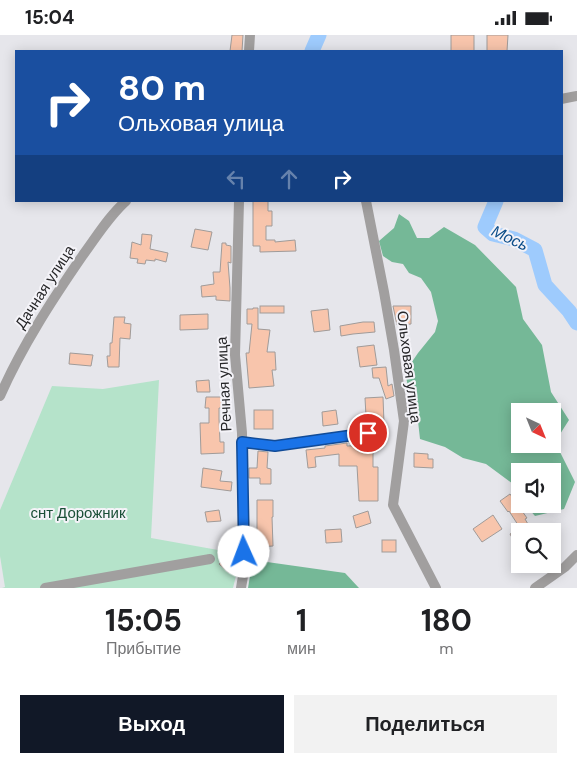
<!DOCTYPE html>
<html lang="ru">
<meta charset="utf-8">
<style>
:root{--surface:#fff;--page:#f2f2f2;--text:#202124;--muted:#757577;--accent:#111827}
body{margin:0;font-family:"DM Sans",sans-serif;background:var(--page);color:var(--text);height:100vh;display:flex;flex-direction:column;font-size:19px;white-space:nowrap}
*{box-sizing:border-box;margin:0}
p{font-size:16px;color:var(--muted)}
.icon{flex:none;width:28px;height:28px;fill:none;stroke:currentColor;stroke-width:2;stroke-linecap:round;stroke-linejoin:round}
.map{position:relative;height:553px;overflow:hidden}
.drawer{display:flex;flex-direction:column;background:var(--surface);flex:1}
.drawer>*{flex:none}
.guide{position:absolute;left:15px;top:15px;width:548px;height:152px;border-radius:0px;box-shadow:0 2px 12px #0003;background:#1a4fa0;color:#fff;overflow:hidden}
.needle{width:32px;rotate:137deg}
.tools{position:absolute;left:511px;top:368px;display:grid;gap:10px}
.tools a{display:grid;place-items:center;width:50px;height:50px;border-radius:0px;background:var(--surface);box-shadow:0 2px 12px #0003;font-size:25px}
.pin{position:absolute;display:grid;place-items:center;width:42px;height:42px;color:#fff;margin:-21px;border:2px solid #fff;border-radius:50%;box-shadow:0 1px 5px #0007}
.me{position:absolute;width:55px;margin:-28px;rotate:358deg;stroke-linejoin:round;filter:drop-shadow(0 0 4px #0008)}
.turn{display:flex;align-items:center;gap:18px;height:105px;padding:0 20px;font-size:22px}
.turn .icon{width:65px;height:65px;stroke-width:2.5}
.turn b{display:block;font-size:35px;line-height:42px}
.lanes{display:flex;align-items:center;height:48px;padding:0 20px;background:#0003;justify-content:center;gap:25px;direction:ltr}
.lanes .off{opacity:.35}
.eta{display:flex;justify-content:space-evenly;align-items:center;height:85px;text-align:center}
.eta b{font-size:30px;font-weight:700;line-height:35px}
.button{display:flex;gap:10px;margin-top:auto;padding:10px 20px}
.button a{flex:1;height:58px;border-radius:0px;background:var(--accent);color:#fff;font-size:20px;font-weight:700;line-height:58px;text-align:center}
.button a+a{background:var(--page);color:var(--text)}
.status{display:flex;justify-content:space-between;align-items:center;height:35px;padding:0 25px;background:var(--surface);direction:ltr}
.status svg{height:14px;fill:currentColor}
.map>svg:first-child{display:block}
</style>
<div class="status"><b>15:04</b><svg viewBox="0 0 49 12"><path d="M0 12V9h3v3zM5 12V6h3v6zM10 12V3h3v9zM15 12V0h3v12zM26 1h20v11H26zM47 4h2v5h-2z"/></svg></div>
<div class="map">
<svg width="577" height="553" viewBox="0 0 577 553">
<rect width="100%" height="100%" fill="#e6e6eb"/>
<polygon fill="#b5e3ca" points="159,345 151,503 218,515 239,509 240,524 233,553 2,553 5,552 0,521 0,475 52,351 103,354"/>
<g fill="#75b897" fill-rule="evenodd">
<path d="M399,179l10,7 8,17h12l15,-11 31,18 41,42 7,32 19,26 9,47 18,28 -14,22 20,40 -11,27 -29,7 -7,-8v-4h24v-33h-32v18l-34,-25 -23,-6 -18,-11 -25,-8 -2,-18 -5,-10 -8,-39 13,-19 17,-21 3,-11 -7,-29 -10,-14 -12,-5 -6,-9 -11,-2 -9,-6 -4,-15 15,-13zM520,376h32v33h-32z"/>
<polygon points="260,526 345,538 359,553 248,553 250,541"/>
</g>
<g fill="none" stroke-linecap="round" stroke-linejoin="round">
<g stroke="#9ecbfd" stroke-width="15">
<polyline points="312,16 319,0"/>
<polyline points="496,166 485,192 493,199 514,204 535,215 545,250 569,276 577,288"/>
</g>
</g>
<g fill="#f8c5ac" stroke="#a09b99">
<polygon points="232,0 243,0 242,16 230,16"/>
<rect x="451" y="0" width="23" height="16"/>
<polygon points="487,0 508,0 507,16 487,16"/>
<polygon points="253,166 268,166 268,176 272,176 272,191 266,191 266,205 275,205 275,207 295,205 296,216 260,217 260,211 253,211"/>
<polygon points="195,194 212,197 208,215 191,212"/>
<polygon points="142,199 152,200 150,214 168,218 166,227 155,224 155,226 146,225 145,229 137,228 138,224 130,223 132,207 141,210"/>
<polygon points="222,208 226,208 226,210 231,211 231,228 228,227 230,253 230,266 216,265 216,261 202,262 201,251 214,249 213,237 220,237"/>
<rect x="260" y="271" width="24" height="7"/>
<polygon points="393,271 411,271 411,289 397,290"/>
<polygon points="253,273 258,273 258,294 270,295 267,317 275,317 276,335 272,335 274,351 249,353 246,318 249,318 252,289 247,289 247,274 253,274"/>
<polygon points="328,274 330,295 314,297 311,276"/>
<polygon points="208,279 208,294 180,295 180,280"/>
<polygon points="114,282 125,282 124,288 131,289 130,304 120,303 119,332 108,332 107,321 110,321 110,308 112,308"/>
<polygon points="363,287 374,287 375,297 353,299 341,301 340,291"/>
<polygon points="374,310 377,330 360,332 357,312"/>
<polygon points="70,318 93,320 91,331 69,329"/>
<polygon points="386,332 388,351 392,349 394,361 386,364 379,343 373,343 372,333"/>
<polygon points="209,345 210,357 197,357 196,346"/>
<polygon points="206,362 222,362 222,373 219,373 219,384 220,407 224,407 224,418 201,419 200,388 209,388 209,373 205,373"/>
<polygon points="383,362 384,388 374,389 374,381 366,381 365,363"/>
<rect x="254" y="375" width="19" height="19"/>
<polygon points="336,375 338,389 323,391 322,377"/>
<polygon points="347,408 347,411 373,410 373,432 378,432 378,466 359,466 357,431 339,431 339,419 315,422 316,432 308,433 306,415 325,413 325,411"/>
<polygon points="258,416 268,417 267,433 271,434 271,449 260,449 260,443 249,443 249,433 257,433"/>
<polygon points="414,418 428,419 428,424 433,424 433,433 414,432"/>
<polygon points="203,433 222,436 220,446 232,447 231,456 201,452"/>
<polygon points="510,459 527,483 525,484 532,496 522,496 520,493 520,505 515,508 510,499 520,493 509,476 508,477 500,466"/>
<polygon points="257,465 273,465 273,482 272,482 273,511 257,512"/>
<polygon points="219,475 221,486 207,487 205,477"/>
<polygon points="368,476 371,488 356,493 353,481"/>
<polygon points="493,480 502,494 482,507 473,494"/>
<polygon points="341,494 342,507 326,508 325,495"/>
<rect x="382" y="505" width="14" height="12"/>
<polygon points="226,522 235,532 229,538 219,529"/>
</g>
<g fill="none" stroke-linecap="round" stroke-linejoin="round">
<g stroke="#a19f9f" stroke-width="10">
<polyline points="249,16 250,0"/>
<polyline points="561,64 577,61"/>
<polyline points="239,166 235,320 242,398 243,505 245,529 241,553"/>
<polyline points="366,166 384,257 394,315 404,386 393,470 436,553"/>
<path d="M0,361c22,-50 52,-96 83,-141 14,-19 26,-39 43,-54"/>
<polyline points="242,407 275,411 368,398"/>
<polyline points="45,553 210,524"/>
<polyline points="535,553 565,532 577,520"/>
</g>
</g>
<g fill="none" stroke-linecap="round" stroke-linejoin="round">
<g stroke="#114b97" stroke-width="12">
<polyline id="route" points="244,517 242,407 275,411 368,398"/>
</g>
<use href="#route" stroke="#1a73e8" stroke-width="9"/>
</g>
<g text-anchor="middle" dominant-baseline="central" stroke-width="4" stroke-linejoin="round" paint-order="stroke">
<g font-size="15" fill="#262628" stroke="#f4f3f8">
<text transform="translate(45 252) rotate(-57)">Дачная улица</text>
<text transform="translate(409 332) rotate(83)">Ольховая улица</text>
<text transform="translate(224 349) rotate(-93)">Речная улица</text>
</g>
<g font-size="15" fill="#1a4f37" stroke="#f4f3f8">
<text x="78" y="478">снт Дорожник</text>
</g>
<g font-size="16" font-style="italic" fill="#0e4f8a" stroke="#f4f3f8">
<text transform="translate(510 203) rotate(25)">Мось</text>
</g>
</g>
</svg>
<div class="tools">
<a><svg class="needle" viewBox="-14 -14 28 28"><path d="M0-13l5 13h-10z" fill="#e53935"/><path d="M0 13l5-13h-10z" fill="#757577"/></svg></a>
<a><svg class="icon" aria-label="sound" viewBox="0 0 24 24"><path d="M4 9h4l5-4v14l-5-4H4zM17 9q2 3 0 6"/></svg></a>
<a><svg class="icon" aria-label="search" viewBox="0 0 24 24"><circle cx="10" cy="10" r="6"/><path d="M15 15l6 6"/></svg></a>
</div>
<div class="pin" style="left:368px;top:398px;background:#d93025"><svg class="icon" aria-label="arrive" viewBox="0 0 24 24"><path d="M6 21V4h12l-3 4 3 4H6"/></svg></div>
<svg class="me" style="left:244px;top:517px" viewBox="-20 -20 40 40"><circle r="19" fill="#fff"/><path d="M0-13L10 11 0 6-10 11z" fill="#1a73e8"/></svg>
<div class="guide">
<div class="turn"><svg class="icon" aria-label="right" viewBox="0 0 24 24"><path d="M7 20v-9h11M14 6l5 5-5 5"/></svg><div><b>80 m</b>Ольховая улица</div></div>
<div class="lanes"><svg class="icon off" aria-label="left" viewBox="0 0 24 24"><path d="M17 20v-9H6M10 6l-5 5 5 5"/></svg><svg class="icon off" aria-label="ahead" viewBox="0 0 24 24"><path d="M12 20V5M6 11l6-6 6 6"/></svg><svg class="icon" aria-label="right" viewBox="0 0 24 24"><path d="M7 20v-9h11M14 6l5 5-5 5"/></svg></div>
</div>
</div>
<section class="drawer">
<div class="eta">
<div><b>15:05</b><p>Прибытие</p></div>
<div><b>1</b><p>мин</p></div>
<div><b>180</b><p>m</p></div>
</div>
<div class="button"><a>Выход</a><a>Поделиться</a></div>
</section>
